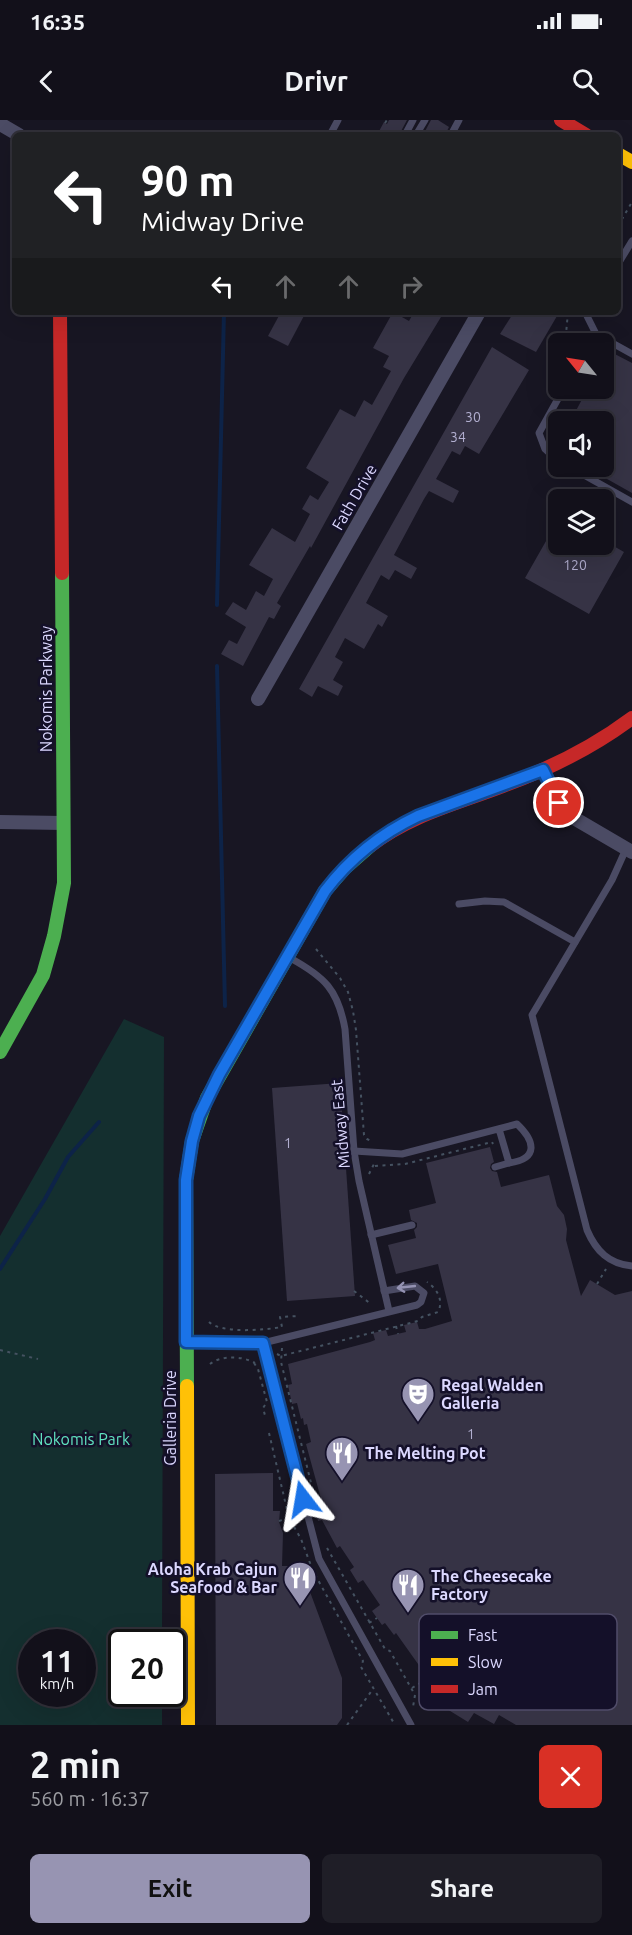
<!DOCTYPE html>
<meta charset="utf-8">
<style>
:root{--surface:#12101a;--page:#1f1e27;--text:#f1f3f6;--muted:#9c9da2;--line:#313039;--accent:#9794b2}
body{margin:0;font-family:Ubuntu,sans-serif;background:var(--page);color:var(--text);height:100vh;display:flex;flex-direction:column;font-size:22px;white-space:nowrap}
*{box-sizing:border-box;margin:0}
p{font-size:20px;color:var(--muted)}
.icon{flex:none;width:33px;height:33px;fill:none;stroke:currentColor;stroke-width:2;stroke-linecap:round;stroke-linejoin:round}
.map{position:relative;height:1605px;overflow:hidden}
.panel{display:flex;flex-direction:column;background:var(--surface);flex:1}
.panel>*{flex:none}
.banner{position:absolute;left:12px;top:12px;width:609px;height:183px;border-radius:9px;box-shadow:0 6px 24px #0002,0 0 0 2px var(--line);background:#202124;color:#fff;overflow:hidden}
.needle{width:39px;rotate:300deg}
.buttons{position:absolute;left:548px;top:213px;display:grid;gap:12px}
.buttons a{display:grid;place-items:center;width:66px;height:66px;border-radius:9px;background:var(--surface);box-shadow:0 6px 24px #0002,0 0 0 2px var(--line);font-size:30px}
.speed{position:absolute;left:18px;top:1509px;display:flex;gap:12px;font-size:30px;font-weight:700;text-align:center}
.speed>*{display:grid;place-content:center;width:78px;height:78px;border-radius:50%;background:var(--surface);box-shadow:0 6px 24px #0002,0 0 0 2px var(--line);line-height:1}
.speed small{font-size:15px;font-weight:400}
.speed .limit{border:3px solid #111;border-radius:9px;background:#fff;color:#111}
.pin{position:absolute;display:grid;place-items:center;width:51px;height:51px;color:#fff;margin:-26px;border:3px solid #fff;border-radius:50%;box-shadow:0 2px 6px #0007}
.me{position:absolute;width:66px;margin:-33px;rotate:346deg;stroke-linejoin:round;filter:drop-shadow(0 0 4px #0008)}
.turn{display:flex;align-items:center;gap:21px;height:126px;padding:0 30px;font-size:27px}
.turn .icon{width:78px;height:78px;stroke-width:2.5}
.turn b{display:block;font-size:42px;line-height:51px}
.lanes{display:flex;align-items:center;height:57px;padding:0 30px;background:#0003;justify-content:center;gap:30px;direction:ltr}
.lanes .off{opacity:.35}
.round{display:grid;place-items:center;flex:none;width:63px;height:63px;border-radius:9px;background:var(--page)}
.overview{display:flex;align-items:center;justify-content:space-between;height:102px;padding:0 30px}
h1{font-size:36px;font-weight:700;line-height:45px}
.action{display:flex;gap:12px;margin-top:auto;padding:12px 30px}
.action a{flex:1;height:69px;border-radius:9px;background:var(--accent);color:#111;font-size:24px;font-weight:700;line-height:69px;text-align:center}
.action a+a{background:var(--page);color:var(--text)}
.status{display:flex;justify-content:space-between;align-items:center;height:42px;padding:0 30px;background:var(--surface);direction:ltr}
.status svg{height:16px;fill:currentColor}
header{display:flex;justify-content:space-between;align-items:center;height:78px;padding:0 30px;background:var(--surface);font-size:27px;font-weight:700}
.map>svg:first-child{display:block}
</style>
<div class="status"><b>16:35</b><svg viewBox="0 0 49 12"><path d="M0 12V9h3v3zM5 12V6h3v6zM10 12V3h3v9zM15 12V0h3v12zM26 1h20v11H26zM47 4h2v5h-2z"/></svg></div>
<header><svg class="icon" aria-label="back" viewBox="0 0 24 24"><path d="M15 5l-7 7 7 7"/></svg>Drivr<svg class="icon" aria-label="search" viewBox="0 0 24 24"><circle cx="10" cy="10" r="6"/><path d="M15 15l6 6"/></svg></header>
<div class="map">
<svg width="632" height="1605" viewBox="0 0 632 1605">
<rect width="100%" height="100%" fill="#181623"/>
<path fill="#142f2f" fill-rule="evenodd" d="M124,899l40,18 -2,605h-40v52h40v31h-162v-489zM32,1522h50v52h-50z"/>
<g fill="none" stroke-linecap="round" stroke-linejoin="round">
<g stroke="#0d2348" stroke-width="4">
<polyline points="217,485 224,192"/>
<polyline points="217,546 225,886"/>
<polyline points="0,1149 45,1079 68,1037 99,1002"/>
</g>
</g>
<g fill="#363345">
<polygon points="389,0 407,0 399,15 377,15 384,2 387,4"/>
<polygon points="431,0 438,0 449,7 445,15 423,15"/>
<polygon points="281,192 306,192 288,226 268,216"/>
<polygon points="393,192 409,201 414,192 431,192 441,197 404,258 311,428 310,426 277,483 281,486 274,499 269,497 243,546 221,534 229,520 237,524 246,507 225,494 233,482 246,490 256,471 264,476 273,459 249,445 272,408 295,422 310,394 302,389 310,375 318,380 329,362 306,348 340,289 355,297 364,280 372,285 391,251 383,247 389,236 373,228"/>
<polygon points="514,192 550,192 557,196 536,232 500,214"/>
<polygon points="492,227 529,250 479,334 465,326 460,335 452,331 436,359 459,371 453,383 429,371 424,379 394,435 417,448 411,459 395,450 389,460 381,455 366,483 388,496 382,507 378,504 364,529 345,518 335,537 343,542 333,560 343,566 338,576 318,566 312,577 299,569"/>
<polygon points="609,231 632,243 632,373 584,346 603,346 603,302 570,302 588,268 603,268 603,242"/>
<polygon points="558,400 558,424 603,424 603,420 624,432 589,494 525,458"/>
<polygon points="340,963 355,1176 287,1181 272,968"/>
<polygon points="490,1027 494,1042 491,1044 490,1048 492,1051 497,1052 501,1067 549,1055 557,1086 564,1095 567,1109 566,1120 581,1176 590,1160 615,1175 632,1171 632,1605 516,1605 499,1595 494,1604 474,1593 468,1602 442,1586 443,1584 430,1571 421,1552 423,1551 396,1513 394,1515 385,1503 382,1505 372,1491 380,1485 363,1460 358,1463 350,1450 354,1447 340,1426 337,1428 322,1400 318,1401 313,1381 321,1379 306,1324 311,1322 307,1304 304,1305 303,1298 301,1299 297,1283 292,1284 288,1265 292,1264 288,1244 370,1222 375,1220 373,1213 386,1210 388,1216 406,1212 404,1205 417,1202 419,1209 425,1209 452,1201 438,1144 396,1154 388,1125 416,1118 414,1110 417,1107 417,1103 411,1100 409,1090 436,1083 426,1043"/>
<polygon points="273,1353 273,1391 280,1391 279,1402 283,1413 282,1446 303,1446 303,1453 342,1558 342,1598 337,1605 216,1605 215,1354"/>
</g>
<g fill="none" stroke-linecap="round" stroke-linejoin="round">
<g stroke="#455261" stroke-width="2" stroke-dasharray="3 4.5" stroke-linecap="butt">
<polyline points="385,3 387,0"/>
<polyline points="618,106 632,82"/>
<polyline points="568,192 566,214 578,221"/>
<polyline points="603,235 605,236 608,230"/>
<polyline points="316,829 340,858 348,872 353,891 356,910 364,1015 367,1019 373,1022"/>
<polyline points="375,1046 405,1044 492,1022 493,1024"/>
<polyline points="369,1054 374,1044"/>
<polyline points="597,1164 606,1149"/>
<polyline points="354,1171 371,1184"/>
<path d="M209,1202c13,12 56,8 73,5l-2,-10 20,-1"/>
<polyline points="396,1206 398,1214"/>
<polyline points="282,1228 281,1242 314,1375 313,1377"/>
<polyline points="0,1230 38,1239"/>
<path d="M277,1234l4,2 137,-35 4,-4 16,-5c6,-12 -1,-23 -11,-30"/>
<polyline points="254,1243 258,1249 267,1282 263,1288 266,1299"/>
<path d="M210,1244c11,-9 33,-8 45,-1"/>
<polyline points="269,1313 289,1398 301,1419 313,1451 363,1541 361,1547 395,1605"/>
<polyline points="279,1401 299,1395"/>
<polyline points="327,1428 385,1529 390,1531 415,1575 413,1587"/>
<polyline points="369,1503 377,1498"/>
<polyline points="412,1568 425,1560"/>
<polyline points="347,1605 373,1569"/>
</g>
<g stroke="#4b4b64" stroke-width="7">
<polyline points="330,15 338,0"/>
<polyline points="405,15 413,0"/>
<polyline points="416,15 425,0"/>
<polyline points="451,15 459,0"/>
<polyline points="618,144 632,121"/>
<polyline points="596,214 632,234"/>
<polyline points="590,224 596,214 587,196 590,192"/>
<polyline points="558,341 545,329 539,313 564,268"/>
<polyline points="568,346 632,382"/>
<path d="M626,729l-14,31 -80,135 55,215c9,21 22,34 45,36"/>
<polyline points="459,784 485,781 504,782 575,822"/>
<path d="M290,838c35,19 48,32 55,71l9,122 5,30 30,130"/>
<path d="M354,1031l48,3 115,-30c18,17 22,35 -8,39l-10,-34"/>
<polyline points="495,1047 509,1043"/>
<polyline points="371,1115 412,1105"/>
<polyline points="189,1222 263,1223 417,1185 421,1182 424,1173 415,1166 384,1171"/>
<polyline points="263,1223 319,1439 411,1605"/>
</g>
<g stroke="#4b4b64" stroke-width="14">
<polyline points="0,4 19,15"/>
<polyline points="258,579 479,192"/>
<polyline points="543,650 559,683 567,694 632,732"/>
<polyline points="0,702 63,703"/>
</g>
<g stroke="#4caf50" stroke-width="14">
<polyline points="0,932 43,855 54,816 64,763 62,453"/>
<polyline points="187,1266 186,1060 192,1021 207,978 325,771 345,748 370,726"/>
</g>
<g stroke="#ffc107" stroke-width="14">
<polyline points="618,34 632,42"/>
<polyline points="187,1266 188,1605"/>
</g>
<g stroke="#c62828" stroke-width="14">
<polyline points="561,0 586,15"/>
<polyline points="60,192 62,453"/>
<path d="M370,726c40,-31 86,-42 133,-60 46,-17 89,-38 129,-68"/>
</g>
</g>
<defs><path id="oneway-shaft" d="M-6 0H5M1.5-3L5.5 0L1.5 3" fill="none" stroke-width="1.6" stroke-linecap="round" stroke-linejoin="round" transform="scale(1.5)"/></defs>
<use stroke="#9492b2" href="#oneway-shaft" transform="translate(406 1167) rotate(174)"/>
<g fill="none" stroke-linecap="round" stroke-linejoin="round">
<g stroke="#114b97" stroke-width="15">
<path id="route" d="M303,1379l-40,-156 -77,-1v-162l6,-39 7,-25 20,-41 106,-184c25,-33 55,-57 93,-75l125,-46 16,33"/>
</g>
<use href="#route" stroke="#1a73e8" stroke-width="10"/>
</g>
<defs>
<g id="theatre-pin" transform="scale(1.725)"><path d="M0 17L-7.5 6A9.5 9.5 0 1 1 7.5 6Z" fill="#9794b2" stroke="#141029"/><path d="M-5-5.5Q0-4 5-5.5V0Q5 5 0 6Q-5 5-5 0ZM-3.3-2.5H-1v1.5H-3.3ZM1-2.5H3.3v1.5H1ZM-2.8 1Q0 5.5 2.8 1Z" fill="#fff"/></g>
<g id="restaurant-pin" transform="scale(1.725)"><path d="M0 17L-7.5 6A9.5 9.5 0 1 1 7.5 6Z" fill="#9794b2" stroke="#141029"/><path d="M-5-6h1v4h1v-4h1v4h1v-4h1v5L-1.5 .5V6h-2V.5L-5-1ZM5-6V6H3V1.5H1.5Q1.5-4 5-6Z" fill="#fff"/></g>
</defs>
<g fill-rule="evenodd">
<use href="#theatre-pin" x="418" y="1274"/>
<use href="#restaurant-pin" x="342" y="1333"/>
<use href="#restaurant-pin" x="300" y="1458"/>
<use href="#restaurant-pin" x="408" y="1465"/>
</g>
<g text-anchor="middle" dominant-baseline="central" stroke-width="5" stroke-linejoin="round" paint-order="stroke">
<g font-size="14" fill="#b2afd0">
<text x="473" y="297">30</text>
<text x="458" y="317">34</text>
<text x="575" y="445">120</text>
<text x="288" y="1023">1</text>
<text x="471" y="1314">1</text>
</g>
<g font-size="16" fill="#dcd8ff" stroke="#141029">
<text transform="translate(354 377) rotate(-60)">Fath Drive</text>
<text transform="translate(46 569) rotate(-90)">Nokomis Parkway</text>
<text transform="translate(340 1004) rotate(-95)">Midway East</text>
<text transform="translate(170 1298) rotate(-90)">Galleria Drive</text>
</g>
<g font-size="16" font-weight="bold" fill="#dcd8ff" stroke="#141029" text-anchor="start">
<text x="441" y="1265">Regal Walden<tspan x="441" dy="18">Galleria</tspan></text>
<text x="365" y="1333">The Melting Pot</text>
<text x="277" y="1449" text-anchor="end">Aloha Krab Cajun<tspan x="277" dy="18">Seafood &amp; Bar</tspan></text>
<text x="431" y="1456">The Cheesecake<tspan x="431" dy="18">Factory</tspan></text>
</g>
<g font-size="16" fill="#60e2c0" stroke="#141029">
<text x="81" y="1319">Nokomis Park</text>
</g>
</g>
<rect x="419" y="1494" width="198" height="96" rx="9" fill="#141029" stroke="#504c69" stroke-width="1.5"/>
<rect x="431" y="1511" width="27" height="8" fill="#4caf50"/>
<rect x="431" y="1538" width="27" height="8" fill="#ffc107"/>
<rect x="431" y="1565" width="27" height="8" fill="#c62828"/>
<g font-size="16" fill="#dcd8ff">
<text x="468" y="1521">Fast</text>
<text x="468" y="1548">Slow</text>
<text x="468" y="1575">Jam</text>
</g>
</svg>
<div class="buttons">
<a><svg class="needle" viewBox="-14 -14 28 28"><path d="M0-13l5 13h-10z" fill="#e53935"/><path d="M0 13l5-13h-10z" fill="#9c9da2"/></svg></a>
<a><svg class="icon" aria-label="sound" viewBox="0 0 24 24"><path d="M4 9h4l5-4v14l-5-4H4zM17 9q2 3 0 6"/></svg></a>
<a><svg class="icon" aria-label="layers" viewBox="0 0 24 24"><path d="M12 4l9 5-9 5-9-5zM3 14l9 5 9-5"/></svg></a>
</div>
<div class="speed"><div>11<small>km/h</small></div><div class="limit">20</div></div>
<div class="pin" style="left:559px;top:683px;background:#d93025"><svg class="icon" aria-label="arrive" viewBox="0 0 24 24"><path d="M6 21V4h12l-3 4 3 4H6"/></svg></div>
<svg class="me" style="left:303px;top:1379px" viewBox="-20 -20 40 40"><path d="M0-17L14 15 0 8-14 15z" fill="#1a73e8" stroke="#fff" stroke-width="4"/></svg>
<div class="banner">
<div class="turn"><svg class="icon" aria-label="left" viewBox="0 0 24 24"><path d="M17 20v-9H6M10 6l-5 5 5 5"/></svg><div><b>90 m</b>Midway Drive</div></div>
<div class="lanes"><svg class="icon" aria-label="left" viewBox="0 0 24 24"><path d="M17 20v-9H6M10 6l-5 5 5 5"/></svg><svg class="icon off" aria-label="ahead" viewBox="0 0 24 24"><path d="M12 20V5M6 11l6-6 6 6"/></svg><svg class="icon off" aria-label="ahead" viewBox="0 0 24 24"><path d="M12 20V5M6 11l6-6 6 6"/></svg><svg class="icon off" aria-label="right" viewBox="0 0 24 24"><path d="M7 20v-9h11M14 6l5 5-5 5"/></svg></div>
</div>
</div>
<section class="panel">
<div class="overview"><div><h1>2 min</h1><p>560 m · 16:37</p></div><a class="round" style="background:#d93025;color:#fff"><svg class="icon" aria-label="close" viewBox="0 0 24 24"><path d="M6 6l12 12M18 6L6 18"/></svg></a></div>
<div class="action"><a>Exit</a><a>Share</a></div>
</section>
